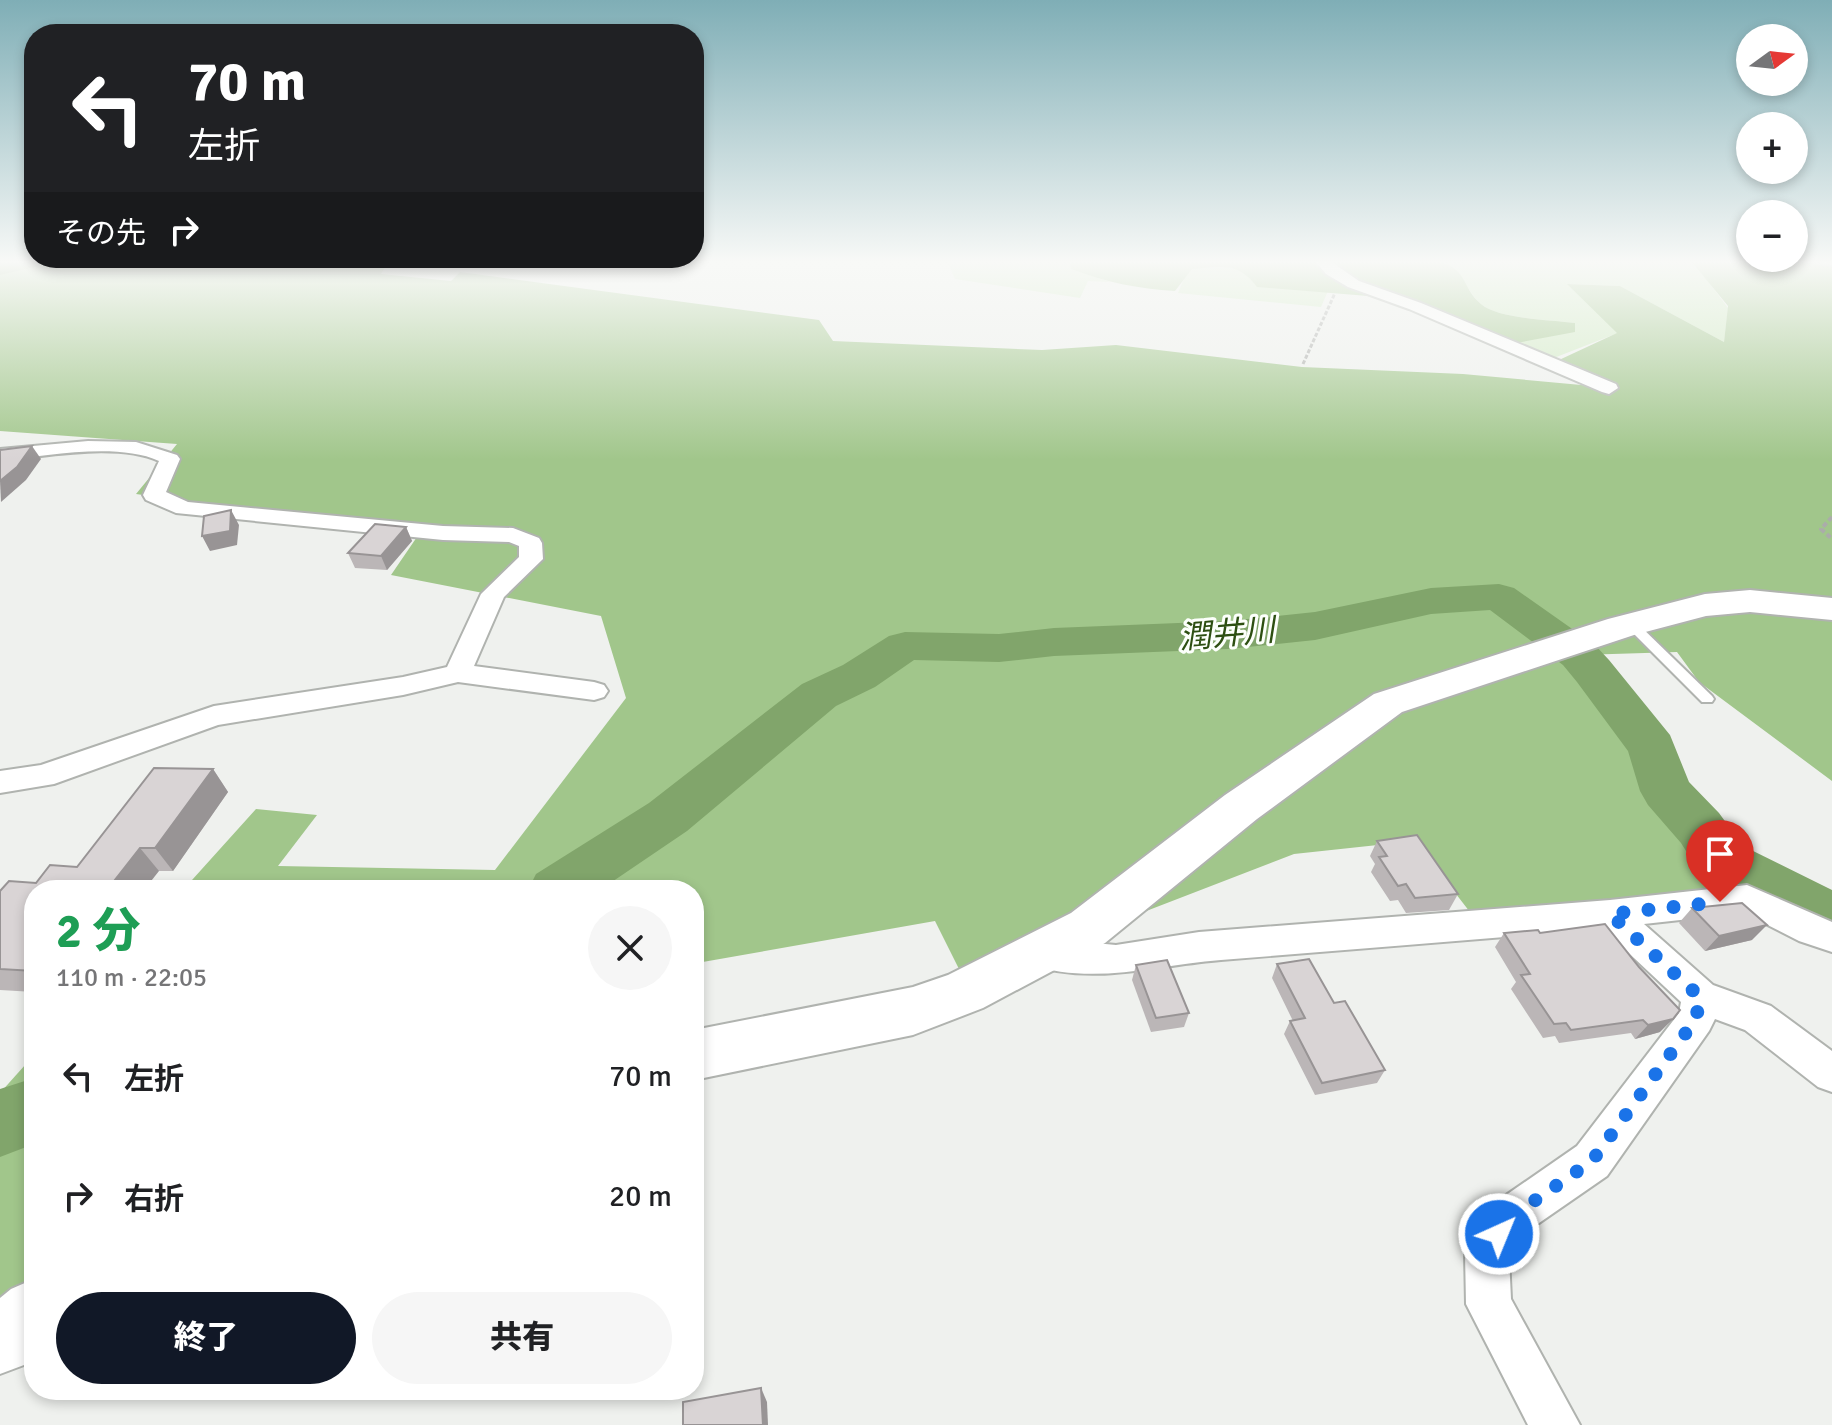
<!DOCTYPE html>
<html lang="ja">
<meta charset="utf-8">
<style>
:root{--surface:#fff;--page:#f6f6f6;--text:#202124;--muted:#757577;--accent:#111827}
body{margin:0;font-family:Signika,"Noto Sans JP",sans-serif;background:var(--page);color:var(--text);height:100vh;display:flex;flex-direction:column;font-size:30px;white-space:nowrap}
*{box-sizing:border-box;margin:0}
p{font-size:26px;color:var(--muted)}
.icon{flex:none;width:44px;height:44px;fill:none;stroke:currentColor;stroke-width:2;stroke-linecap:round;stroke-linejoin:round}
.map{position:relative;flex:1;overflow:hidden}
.drawer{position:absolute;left:24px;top:880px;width:680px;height:520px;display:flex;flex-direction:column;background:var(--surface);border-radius:32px;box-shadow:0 4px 12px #0003}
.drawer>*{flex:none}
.hud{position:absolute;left:24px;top:24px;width:680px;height:244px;border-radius:32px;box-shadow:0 4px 12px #0003;background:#202124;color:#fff;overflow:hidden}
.needle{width:52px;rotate:75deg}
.controls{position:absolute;left:1736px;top:24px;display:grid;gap:16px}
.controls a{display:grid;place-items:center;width:72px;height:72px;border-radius:50%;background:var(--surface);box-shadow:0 4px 12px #0003;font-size:40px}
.pin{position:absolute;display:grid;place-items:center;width:68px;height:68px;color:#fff;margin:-82px -34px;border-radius:50% 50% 50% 0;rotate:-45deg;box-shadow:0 0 8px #0007}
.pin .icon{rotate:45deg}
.me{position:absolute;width:88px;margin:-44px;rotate:44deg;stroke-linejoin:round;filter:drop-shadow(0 0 6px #0008)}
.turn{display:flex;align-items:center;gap:28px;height:168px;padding:0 32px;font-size:36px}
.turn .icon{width:104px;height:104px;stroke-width:2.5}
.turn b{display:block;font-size:56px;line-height:68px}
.then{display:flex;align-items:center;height:76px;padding:0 32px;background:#0003;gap:16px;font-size:30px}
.round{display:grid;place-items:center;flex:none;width:84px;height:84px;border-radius:42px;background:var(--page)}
.summary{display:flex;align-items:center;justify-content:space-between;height:136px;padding:0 32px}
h1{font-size:48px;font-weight:800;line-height:60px;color:#1e9e55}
.primary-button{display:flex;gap:16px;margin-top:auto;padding:16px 32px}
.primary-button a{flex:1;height:92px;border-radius:48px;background:var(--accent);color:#fff;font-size:32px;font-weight:800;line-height:92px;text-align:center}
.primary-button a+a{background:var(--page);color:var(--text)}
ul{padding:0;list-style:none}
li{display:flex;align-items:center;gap:24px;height:120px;padding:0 32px}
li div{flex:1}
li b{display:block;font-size:30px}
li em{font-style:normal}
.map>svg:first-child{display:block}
</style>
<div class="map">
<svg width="1832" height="1425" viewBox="0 0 1832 1425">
<rect width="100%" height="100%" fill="#eff1ee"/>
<g fill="#d0eac2">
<polygon points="947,261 1069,261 1071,269 1110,282 1088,281 1080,298 955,279"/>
<path d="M1437,261h256l35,47 -4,34 -104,-56 -51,-2 49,49 -72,28 -42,-18 71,-20c-23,-3 -77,-4 -94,-19 -21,-19 -10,-30 -44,-43z"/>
<polygon points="1227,267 1328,291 1321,307 1178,293 1188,269"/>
</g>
<g fill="#a1c68b">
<polygon points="0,261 389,261 381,274 451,281 460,272 819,320 833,341 1042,350 1116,345 1302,367 1463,374 1614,388 1559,360 1617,333 1567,284 1620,286 1724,342 1728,306 1691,261 1832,261 1832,781 1699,682 1677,652 1580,655 1727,895 1473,916 1415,841 1294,854 965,981 935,921 697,963 694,967 694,890 183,890 256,809 317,815 278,866 495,870 626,698 601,616 391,575 419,534 136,494 177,444 0,431"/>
<path d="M1069,261h369c31,9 23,26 43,43 17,15 71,16 94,19v9l-64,12 -143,-48 -111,-9c-19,-26 -36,-20 -65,-18l-17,22c-37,-2 -69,-9 -104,-22z"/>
<polygon points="34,1055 34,1285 0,1311 0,1093"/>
</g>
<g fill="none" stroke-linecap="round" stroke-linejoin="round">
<g fill="#81a56b" fill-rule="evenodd">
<polygon points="0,261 42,261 38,266 0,275"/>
<polygon points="1499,584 1514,588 1595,645 1609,660 1670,735 1689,782 1719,813 1743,846 1832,890 1832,941 1811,934 1703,878 1681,843 1648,805 1640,791 1628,751 1577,682 1563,665 1490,610 1431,614 1315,640 1228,649 1054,656 999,662 914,660 875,687 836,706 687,831 600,890 528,890 536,874 649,803 802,684 843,665 889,636 905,632 999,634 1054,628 1228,621 1315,612 1431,588"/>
<polygon points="34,1078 34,1144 0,1157 0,1089"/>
</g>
<g stroke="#b0b3af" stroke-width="4">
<g id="lane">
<polygon points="1808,261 1832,261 1832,265"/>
<polygon points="1631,620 1635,621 1712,696 1714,699 1712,702 1702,702 1627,627 1625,624 1627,621"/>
</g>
</g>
<g stroke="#b0b3af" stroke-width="4">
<g id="street">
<polygon points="1315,261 1330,261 1359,281 1421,303 1616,384 1618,388 1609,394 1602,392 1409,309 1348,287 1326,274"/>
<path d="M88,441l48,1 41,13 3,4 -14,33 22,10 255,24 70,2 26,10 3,5 1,16 -39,38 -30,69 120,16 10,3 4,6 -4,6 -10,3 -136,-18 -55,13 -185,30 -164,59 -54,9v-22l41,-6 173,-59 189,-29 44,-10 34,-73 38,-37v-11l-10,-4 -66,-2 -267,-27 -30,-13 -3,-5 16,-34c-42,-19 -114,-5 -159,0v-12z"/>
<path d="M1747,885l85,37v30l-33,-11 -55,-28 -100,11 69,61 58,21 61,45v41l-14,-5 -73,-57 -30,-11 -6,12 -102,145 -81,56 -17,25 2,42 69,126h-52l-62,-121 -1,-52 6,-16 25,-34 81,-56 102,-133 2,-11 -78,-73c-127,10 -255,21 -382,31 -64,5 -129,26 -192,4l-6,-11 6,-11 12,-4 75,7 83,-13 411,-32z"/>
</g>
</g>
<g stroke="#b0b3af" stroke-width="4">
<g id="secondary">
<polygon points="1750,590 1832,598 1832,620 1750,612 1706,616 1634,635 1402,712 1257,819 1105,943 983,1008 913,1035 694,1080 694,1030 913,987 948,975 1071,913 1225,795 1374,694 1608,619 1705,594"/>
<polygon points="34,1279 34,1355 24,1365 0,1374 0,1298 11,1289"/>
</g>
</g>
<polyline stroke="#abacaa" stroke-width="3" stroke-dasharray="4 2" stroke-linecap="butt" points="1303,364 1335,293"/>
<polyline stroke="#abacaa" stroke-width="4" stroke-dasharray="5 3" stroke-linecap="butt" points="1832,517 1821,529 1832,539"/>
<use href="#lane" fill="#fff" fill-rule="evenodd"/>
<use href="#street" fill="#fff" fill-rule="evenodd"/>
<use href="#secondary" fill="#fff" fill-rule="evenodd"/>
</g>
<g fill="#bbb6b7">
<polygon points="406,527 412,541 387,570 355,568 348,553"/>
<polygon points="213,769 228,792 173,871 159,871 34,890 34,992 0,990 0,891 36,883 77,867"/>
<polygon points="1377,841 1458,894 1449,910 1406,913 1398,900 1390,901 1371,872 1375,864 1370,856"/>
<polygon points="1692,908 1752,940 1705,951 1679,923"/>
<polygon points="1504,933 1540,933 1660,1032 1635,1039 1631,1033 1559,1043 1555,1036 1543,1038 1511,989 1516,982 1495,947"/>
<polygon points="1277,964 1334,1003 1385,1070 1377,1083 1315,1095 1284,1034 1290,1021 1293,1021 1272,978"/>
<polygon points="1136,965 1189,1013 1184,1027 1151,1032 1132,980"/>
</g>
<g fill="#989495">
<polygon points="32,446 41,459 26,480 1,502 0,481"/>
<polygon points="231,510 239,525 237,545 210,551 202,536"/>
<polygon points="406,527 412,541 387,570 381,556"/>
<polygon points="213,769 228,792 173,871 155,848"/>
<polygon points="140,848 159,871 144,890 107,890"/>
<polygon points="1767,925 1752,940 1705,951 1719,936"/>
<polygon points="1673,1019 1660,1032 1635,1039 1648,1025"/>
<polygon points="761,1388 767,1402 768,1425 763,1425"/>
</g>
<g fill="#d9d4d5" stroke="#989495" stroke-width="2">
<polygon points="32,446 17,467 0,481 0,450"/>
<polygon points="231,510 230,531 202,536 204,516"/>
<polygon points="375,524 406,527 381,556 348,553"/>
<polygon points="154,768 213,769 155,848 140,848 107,890 34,890 34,971 0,969 0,891 9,881 36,883 50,865 77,867"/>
<polygon points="1417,835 1458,894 1415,898 1406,884 1398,886 1379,857 1387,856 1377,841"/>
<polygon points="1742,903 1767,925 1719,936 1692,908"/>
<polygon points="1605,924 1639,967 1680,1010 1673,1019 1648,1025 1643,1020 1571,1030 1566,1023 1554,1024 1521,975 1530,974 1504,933 1538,930 1540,933"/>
<polygon points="1309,959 1334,1003 1345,1001 1385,1070 1322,1083 1290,1021 1305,1018 1277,964"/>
<polygon points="1167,960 1189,1013 1156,1018 1136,965"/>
<polygon points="761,1388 763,1425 683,1425 683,1402"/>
</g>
<linearGradient id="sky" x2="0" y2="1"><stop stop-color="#7faeb6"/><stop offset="0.57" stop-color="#f8f9f7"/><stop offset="1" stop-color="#f8f9f7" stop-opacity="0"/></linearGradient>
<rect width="1832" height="460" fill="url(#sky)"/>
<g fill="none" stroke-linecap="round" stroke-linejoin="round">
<polyline stroke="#1a73e8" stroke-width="14" stroke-dasharray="0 25.2" points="1499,1234 1511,1217 1592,1161 1696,1019 1700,997 1610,914 1720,902"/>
</g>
<g text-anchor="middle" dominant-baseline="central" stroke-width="6" stroke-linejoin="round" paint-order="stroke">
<g font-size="32" font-style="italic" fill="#2d4f12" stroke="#fcfffb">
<text transform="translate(1227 634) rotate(-5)">潤井川</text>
</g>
</g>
</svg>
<div class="controls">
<a><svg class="needle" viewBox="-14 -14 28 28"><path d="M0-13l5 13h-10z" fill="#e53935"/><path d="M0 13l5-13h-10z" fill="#757577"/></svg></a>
<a>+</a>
<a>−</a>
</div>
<div class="pin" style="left:1720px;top:902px;background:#d93025"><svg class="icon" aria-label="arrive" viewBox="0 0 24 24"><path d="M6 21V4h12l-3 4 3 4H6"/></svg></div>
<svg class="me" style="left:1499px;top:1234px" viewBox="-20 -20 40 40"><circle r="17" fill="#1a73e8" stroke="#fff" stroke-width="3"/><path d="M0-11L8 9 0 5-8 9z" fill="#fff"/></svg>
<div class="hud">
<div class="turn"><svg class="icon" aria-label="left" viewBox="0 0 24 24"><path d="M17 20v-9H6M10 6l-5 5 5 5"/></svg><div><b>70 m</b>左折</div></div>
<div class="then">その先<svg class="icon" aria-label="right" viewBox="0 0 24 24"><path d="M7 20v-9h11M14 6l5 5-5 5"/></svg></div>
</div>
<section class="drawer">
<div class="summary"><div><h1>2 分</h1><p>110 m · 22:05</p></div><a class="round"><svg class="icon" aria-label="close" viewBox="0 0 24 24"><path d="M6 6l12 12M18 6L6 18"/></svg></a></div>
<ul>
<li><svg class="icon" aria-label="left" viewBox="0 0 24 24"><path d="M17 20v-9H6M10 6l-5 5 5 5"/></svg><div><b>左折</b></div><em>70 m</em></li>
<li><svg class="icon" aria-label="right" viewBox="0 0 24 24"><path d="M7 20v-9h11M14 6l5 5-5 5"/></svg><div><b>右折</b></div><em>20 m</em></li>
</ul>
<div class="primary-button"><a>終了</a><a>共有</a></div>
</section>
</div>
